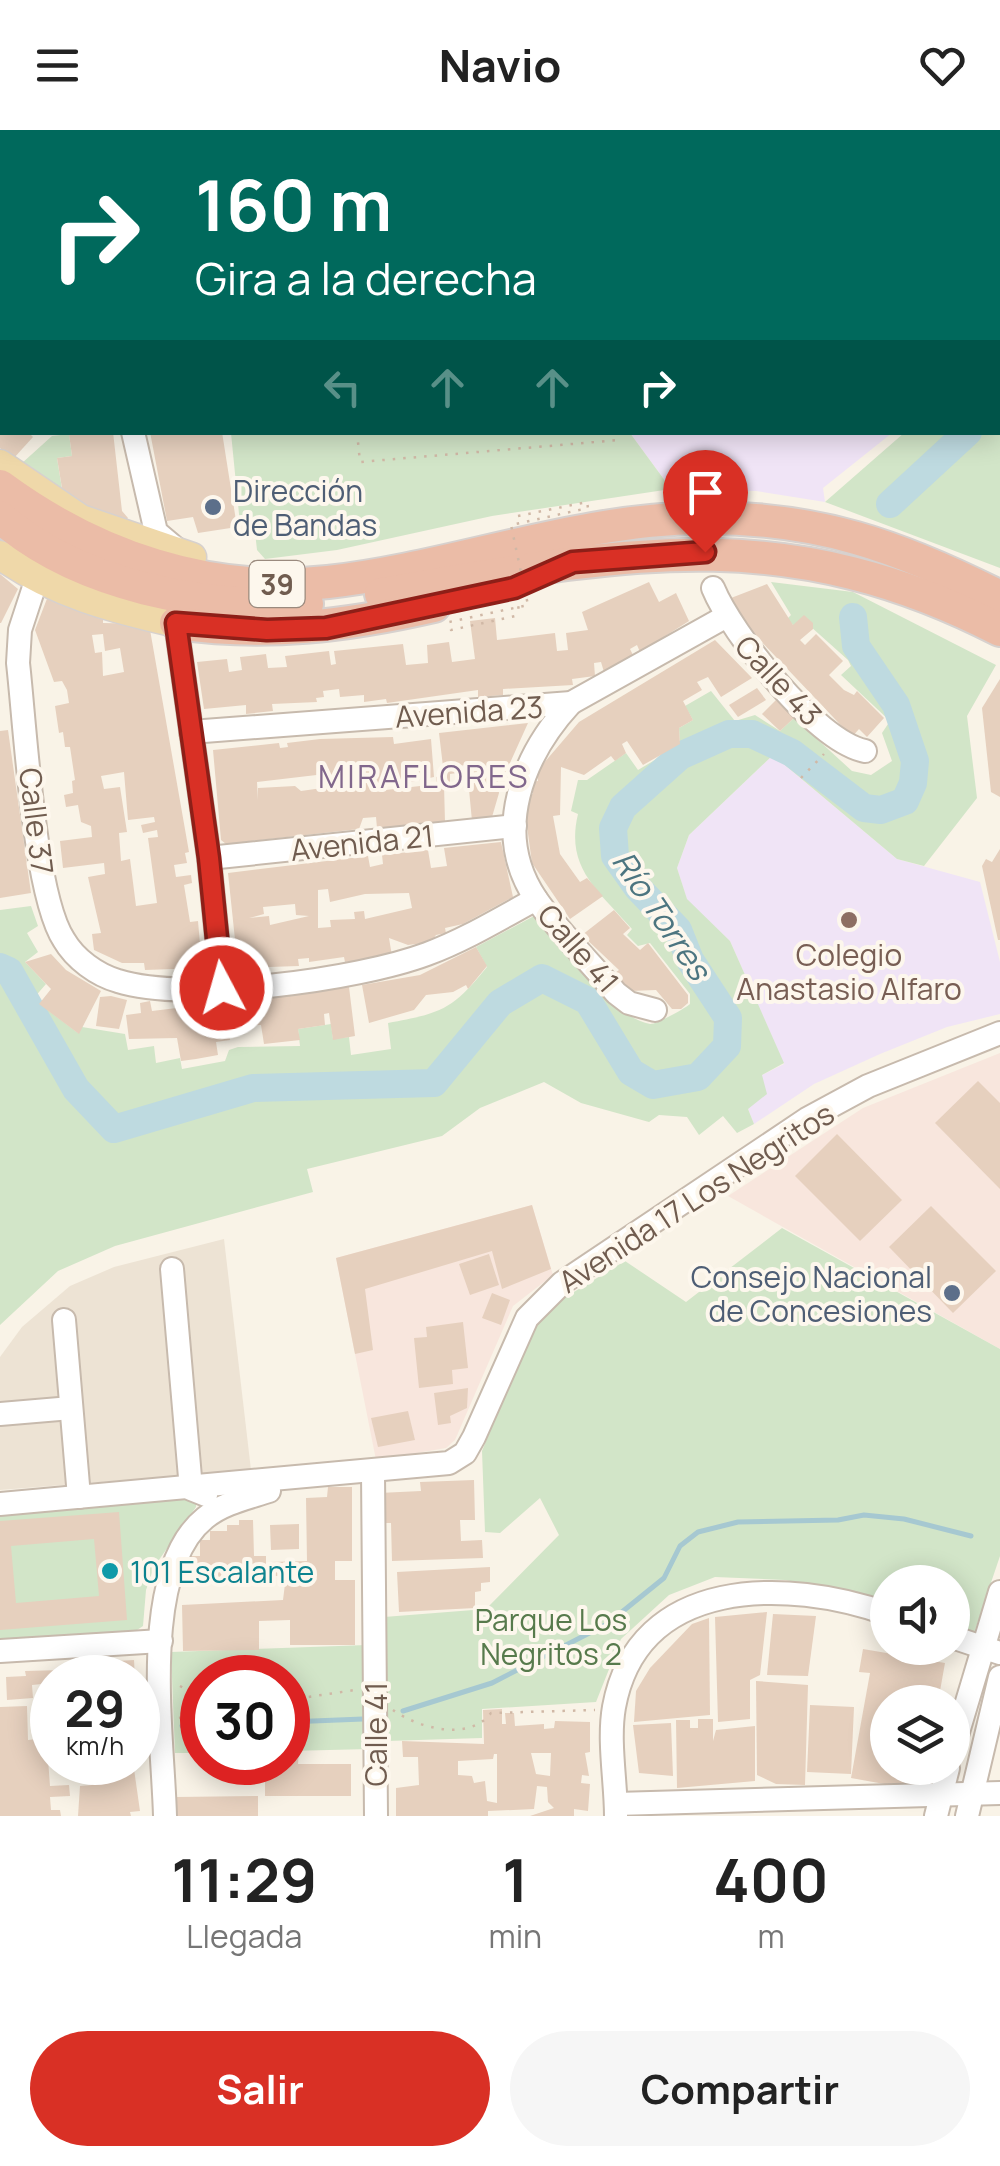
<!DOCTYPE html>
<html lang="es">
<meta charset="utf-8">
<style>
:root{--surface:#fff;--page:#f6f6f6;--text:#222;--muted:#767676;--accent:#d93025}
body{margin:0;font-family:Manrope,sans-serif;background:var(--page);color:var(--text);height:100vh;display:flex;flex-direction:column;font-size:38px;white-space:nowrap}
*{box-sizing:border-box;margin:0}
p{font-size:32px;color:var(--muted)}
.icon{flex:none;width:55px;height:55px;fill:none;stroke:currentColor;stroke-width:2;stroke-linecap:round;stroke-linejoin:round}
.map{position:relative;height:1686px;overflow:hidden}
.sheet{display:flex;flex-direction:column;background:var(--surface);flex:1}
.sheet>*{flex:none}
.guide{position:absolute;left:0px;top:0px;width:1000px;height:305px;box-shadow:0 5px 25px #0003;background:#00695c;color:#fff;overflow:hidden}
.tools{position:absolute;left:870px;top:1435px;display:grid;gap:20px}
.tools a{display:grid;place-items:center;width:100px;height:100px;border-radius:50%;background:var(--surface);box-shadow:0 5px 25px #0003;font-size:50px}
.speed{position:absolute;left:30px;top:1525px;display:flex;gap:20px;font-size:50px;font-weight:700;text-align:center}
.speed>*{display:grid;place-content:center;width:130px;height:130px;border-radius:50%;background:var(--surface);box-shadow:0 5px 25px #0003;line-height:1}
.speed small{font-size:25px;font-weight:400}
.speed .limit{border:15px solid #d22;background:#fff;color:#111}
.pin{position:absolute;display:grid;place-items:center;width:85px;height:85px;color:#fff;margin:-102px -42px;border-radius:50% 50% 50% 0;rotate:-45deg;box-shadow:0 0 10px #0007}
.pin .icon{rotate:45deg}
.me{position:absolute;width:110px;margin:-55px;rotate:354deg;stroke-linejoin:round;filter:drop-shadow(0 0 8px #0008)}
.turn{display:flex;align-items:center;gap:35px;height:210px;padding:0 30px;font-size:45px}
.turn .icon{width:130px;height:130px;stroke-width:2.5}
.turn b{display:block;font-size:70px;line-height:85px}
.lanes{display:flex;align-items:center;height:95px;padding:0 30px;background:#0003;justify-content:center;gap:50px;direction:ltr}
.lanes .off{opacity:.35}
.eta{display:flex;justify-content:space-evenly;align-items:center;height:170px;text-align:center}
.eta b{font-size:60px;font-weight:700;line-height:70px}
.primary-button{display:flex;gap:20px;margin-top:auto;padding:20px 30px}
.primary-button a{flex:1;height:115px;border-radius:60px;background:var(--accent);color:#fff;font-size:40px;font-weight:700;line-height:115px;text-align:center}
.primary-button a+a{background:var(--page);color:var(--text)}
header{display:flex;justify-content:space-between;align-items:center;height:130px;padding:0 30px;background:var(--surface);font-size:45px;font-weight:700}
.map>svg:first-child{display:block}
</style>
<header><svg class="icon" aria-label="menu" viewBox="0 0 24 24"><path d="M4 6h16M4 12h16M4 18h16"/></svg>Navio<svg class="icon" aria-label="heart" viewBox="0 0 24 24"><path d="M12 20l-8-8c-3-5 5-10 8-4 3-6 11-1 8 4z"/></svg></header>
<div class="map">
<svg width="1000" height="1686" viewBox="0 0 1000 1686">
<rect width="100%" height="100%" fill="#f9f3e7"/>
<polygon fill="#ede3d4" points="224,1109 251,1340 0,1360 0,1227 22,1197 70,1156 114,1137"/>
<g fill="#f8e6dd">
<polygon points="1000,923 1000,1219 728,1066 863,978"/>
<polygon points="532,1075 553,1145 513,1176 455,1310 446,1318 376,1330 336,1128"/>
</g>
<g fill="#f0e4f6">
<polygon points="630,303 892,303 823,358 825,372 756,361 671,359"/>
<polygon points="773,625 897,729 980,752 1000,832 1000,884 947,897 880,924 814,954 754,994 748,979 762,945 784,934 730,811 687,770 677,738 689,705"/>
</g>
<g fill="#d2e5c8">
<polygon points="1000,222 1000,438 825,372 904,303 998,302"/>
<polygon points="231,303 630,303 671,359 492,386 337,420 265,429 257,420 254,393 240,394"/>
<polygon points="69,304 72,326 57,328 63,365 21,334 52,306"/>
<path d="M771,452l82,10 143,73 -29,51 10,82 -53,68 -27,-7 -124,-104 -84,80 -12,33 10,31 43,42 54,122 -22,12 5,19 -19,15 6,15 -17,9 -14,-17 -24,19 -12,-18 -28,-2 -10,7 -68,-19 -37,-21 -64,26 -38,28 -135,33 6,23 -198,54 -57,25 -58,54v-415l31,-4 7,20 -11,7 11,19 -13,10 21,22 -13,15 45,34 4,-6 43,7 3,16 26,-4 2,17 24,-5 2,11 43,-8 4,-11 9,-3 62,-1 -2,-17 33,-5 2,15 16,-2 2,18 40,-6 -3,-26c54,-10 64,-13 99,-56l-11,-20 58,-31c35,24 74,101 116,108 5,1 36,-16 40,-20v-10l-40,-51 -12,3 -11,-11 5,-6c-34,-39 -67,-61 -54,-115l-7,-3 7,-31h9l39,-27 12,17 42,-25 -1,-17 14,-8 -8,-14 26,-15 24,30 20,-6 25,16 14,-13 58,53 19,4 21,-14 -10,-28 8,-12 -49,-46 10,-9 -3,-6 -38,-34 -17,-1 -6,-6 4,-4z"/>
<polygon points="782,1098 1000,1219 1000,1426 974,1503 953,1494 952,1452 888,1452 887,1469 785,1450 715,1447 669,1465 621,1509 596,1572 482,1579 482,1608 387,1611 384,1487 486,1479 559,1405 540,1368 500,1403 485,1402 482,1321 533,1196 559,1171 625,1131 686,1172"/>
<polygon points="181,1366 196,1371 196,1377 154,1437 146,1460 143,1496 137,1500 0,1513 0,1382"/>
<polygon points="367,1515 370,1619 288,1621 288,1548 202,1548 202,1623 175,1623 171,1522"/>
</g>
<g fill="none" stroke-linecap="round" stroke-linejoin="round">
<g stroke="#a6c8d1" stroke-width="5">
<polyline points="403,1581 492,1553 607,1494 664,1448 680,1416 698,1402 738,1392 838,1390 864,1385 904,1389 971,1406"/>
<polyline points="288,1592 363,1589"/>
<polyline points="182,1596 202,1595"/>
</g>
<g stroke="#bedae0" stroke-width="28">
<polyline points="998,276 1000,274"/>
<polyline points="890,374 968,302"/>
<polyline points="0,837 9,841 76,959 114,999 253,958 434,953 500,873 542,848 588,871 631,942 653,955 698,947 727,916 728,888 690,830 678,800 637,757 615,726 613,698 623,677 680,626 729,604 752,604 792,623 864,678 881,680 905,671 913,653 915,631 896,575 856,516 853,487"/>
</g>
</g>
<g fill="#e6d0be" fill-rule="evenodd">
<polygon points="0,302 28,302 33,307 13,329 0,318"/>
<polygon points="113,302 122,381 128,388 122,396 64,370 57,328 72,326 69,304"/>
<polygon points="150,302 222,302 237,397 198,403 193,387 167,391"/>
<polygon points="0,444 18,459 1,493 0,493"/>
<polygon points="649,452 659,472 676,463 689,491 640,522 637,515 630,519 633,525 604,542 601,532 594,533 595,546 572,549 573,555 503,559 503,565 478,567 478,560 387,573 386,569 364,572 364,565 340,567 339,559 323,561 324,567 316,568 317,572 272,574 273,581 246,584 246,575 204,579 197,532 227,529 229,542 242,540 240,527 266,524 268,538 287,537 285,526 329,521 331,535 336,534 334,521 403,514 406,535 428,533 427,515 449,512 452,532 475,529 470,491 495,488 497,510 555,503 557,521 568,520 566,503 588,500 582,482"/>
<polygon points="767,454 793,495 804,485 813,493 813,499 800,510 805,515 816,504 843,531 829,545 844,560 854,565 857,561 884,588 867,607 859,599 852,607 740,489 731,468"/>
<path d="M48,466l55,16v11l46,1 40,228 -4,1 2,10 -13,2 2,12 15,-2 1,8 -8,2 6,37 8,-1 4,47 -57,2 -1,-7h-22l-28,-13 -2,-16 9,-1 -13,-56 17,-3 -1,-11 -41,5 -3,-27 32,-4 -1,-11 -10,-4 -3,-17 -12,2 -2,-12 9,-2 -1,-12 3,-1 -5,-33h-5l-2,-15 -4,1 -4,-27 14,-3 -2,-13 -5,-9 -8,1 -19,-52zM103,504l2,17 15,-3 4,24 -21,4 -1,-24 -7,1 -3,-18zM124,642l4,48 26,-3 1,5 -14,3 2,8 14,-3 1,7 -10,1 9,65 -21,3 -6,-47 -9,2 -2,-28 8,-1 -7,-45 -16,2 -3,-13z"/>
<polygon points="715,510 752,548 721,567 708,547 697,552 702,560 683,571 693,590 679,598 680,614 643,635 627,611 622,614 626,623 615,631 611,626 584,645 561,637 560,685 553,686 560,724 580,752 587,748 603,766 570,789 532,733 526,689 528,665 533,664 532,652 538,651 537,641 579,592"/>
<polygon points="1000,549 1000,667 991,662 982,578"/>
<polygon points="757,558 766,570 738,587 729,575"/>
<polygon points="776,570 794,588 780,601 762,584"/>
<path d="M528,593l-23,51 -8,1 2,18 -7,24 -20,4 -4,-42 13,-2 -1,-6 -13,3 -1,-9 -9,1v7l-7,1v9l-6,2 1,37 -68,6 -1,-11 -13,1 -4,11 -133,15 -5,-4 -8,-90 66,-7 1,5 8,-1 -1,-4 33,-4 73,-2 1,7 37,-5 3,38 -37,8v-9l-12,2 1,12 51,-6 -1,-7 8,-2 -5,-42zM325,644l2,7h45l-71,10 -6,-5 -37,2v12l-1,-18z"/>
<polygon points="8,600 31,763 0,768 0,601"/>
<path d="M501,712l12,55 -50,27 -18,4 1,5 -10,2 -5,7 -23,3 -19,-7 3,18 -47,6 -1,-5 -35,5v-4l-11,1 1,7 -61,2 -10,-95 140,-17 2,11 13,-3 -1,-9 46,-5 3,18 16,-2 -3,-18zM328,759l2,13 35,-8 44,-1 3,15 -47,11 -1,-8 -10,1 1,7 -25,1 1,7 -13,1v-38zM295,774l1,11 13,1 -39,9 -1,-9 -20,2 15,-4 -1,-7z"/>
<polygon points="1000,719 1000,810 998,810 982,736 986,729 992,732"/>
<polygon points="614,780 630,798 623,804 640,820 648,813 688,865 688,873 681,879 672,879 656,860 630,861 615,843 619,840 582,805"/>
<polygon points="476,817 487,836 468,859 466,855 453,862 426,865 414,880 369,893 362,855 420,845"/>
<polygon points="51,824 66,840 101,861 79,904 39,874 51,859 25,832"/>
<polygon points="349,857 355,906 333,910 329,883 324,884 325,895 298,899 300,910 264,914 261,895 228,896 230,910 216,912 218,925 196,929 181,931 177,908 129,909 126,885 141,883 140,873 150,871 152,881"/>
<polygon points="111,866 127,870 119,899 96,896 100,867"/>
<polygon points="978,951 1000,973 1000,1059 935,993"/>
<polygon points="837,1004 902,1070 860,1111 795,1046"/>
<polygon points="532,1075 551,1139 502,1159 492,1121 365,1159 373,1220 355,1224 336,1128"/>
<polygon points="931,1076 996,1141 953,1183 889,1117"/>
<polygon points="489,1124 499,1155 470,1165 459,1134"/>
<polygon points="492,1163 510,1170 501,1195 482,1188"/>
<polygon points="463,1192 468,1238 452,1240 453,1254 419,1258 414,1208 427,1207 426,1197"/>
<polygon points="468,1258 467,1278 450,1286 451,1293 438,1295 434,1263"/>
<polygon points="408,1281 415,1310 378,1317 371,1288"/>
<polygon points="474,1350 475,1390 460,1390 461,1411 482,1410 483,1428 392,1431 391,1393 380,1393 379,1363 421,1361 420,1352"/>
<polygon points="328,1357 352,1357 352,1431 335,1431 335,1450 355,1450 355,1515 290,1515 290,1490 259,1491 259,1520 183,1521 182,1475 283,1470 286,1446 271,1446 270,1432 307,1431 306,1368 327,1367"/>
<path d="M119,1382l8,108 -127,10v-109zM94,1409l5,57 -83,7 -5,-57z"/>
<polygon points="239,1390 253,1390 254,1426 266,1426 266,1445 244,1445 244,1436 227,1436 227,1449 187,1449 187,1426 200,1426 200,1410 210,1410 210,1401 227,1401 227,1395 239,1395"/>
<polygon points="299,1394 299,1419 271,1420 270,1395"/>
<polygon points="490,1437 490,1452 481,1453 481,1461 475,1462 475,1478 399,1482 397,1442"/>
<polygon points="767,1482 760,1545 750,1550 750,1589 718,1592 715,1487"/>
<polygon points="773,1484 816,1486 808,1546 767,1545"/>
<polygon points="709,1488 710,1585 634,1592 636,1561 650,1538 692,1494"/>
<polygon points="863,1519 945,1533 938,1572 888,1572 888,1638 927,1638 923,1661 851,1648 870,1543 859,1542"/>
<polygon points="134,1530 135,1548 101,1548 100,1532"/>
<polygon points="64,1540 65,1548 52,1548 52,1566 43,1566 42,1554 32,1555 33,1568 7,1570 6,1547 26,1546 25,1541"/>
<polygon points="756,1551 808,1555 805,1655 776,1654 757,1645"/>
<polygon points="810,1575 854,1577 851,1644 807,1642"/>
<polygon points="27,1576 28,1610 47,1608 46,1594 52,1593 52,1616 47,1616 50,1656 69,1655 70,1666 50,1667 51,1680 60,1680 61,1686 0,1686 0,1577"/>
<path d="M502,1579v15h4l-1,-11h9l1,13 29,-2v5l10,-1 1,-7 35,1v30l-5,1 4,23 -7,-1 -1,8 9,1 -2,27 -14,-2v7h-44l24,-8 -6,-6 -1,-15 -10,-1 -3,23 -46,2v5h-92v-28l23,-3 -1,-28h-15l-1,-16 82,3 -1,-34zM531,1623h20l-1,23 -14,-2zM494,1624h3v49l-10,-2 -2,-20 -11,2 -2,-7 -14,-1v-14l35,-2z"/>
<polygon points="698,1589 713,1589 713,1611 716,1600 755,1596 755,1651 677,1658 676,1590 690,1590 690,1598 698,1598"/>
<polygon points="671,1593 673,1646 639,1643 633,1595"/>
<polygon points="288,1621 299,1621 298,1634 351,1634 351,1666 265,1666 265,1632 288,1632"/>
<polygon points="91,1632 133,1632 140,1681 130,1682 131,1686 78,1686 80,1656 92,1655"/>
<polygon points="258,1666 258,1686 176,1686 176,1667"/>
</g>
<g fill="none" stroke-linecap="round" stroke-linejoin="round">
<g stroke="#c7baad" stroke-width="26">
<g id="minor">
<polyline points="176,0 176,2"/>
<polyline points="258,0 260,2"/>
<polyline points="617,0 619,2"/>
<polyline points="792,0 794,2"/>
<polyline points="965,0 967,2"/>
<polyline points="26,2 26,0"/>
<polyline points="925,2 929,0"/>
<polyline points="998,40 1000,43"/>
<polyline points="998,199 1000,197"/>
<polyline points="133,302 156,402 175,418"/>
<path d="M37,448l-17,52 -2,33c7,61 16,232 46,277 11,19 33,35 54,41 71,22 239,-1 309,-27 38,-14 74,-36 109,-55"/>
<path d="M713,458c19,46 103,153 152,163"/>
<polyline points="176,493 209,728 222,858"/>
<path d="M571,573c-48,52 -80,129 -35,196 23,33 54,63 80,94l13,10 26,7"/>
<polyline points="191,602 571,573 725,487"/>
<polyline points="209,728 515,696"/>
<polyline points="172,1139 191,1359 206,1365"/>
<polyline points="64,1190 79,1367"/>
<polyline points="0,1284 71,1278"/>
<polyline points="373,1343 376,1686"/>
<polyline points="0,1374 449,1333 465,1323 474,1307 527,1188 562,1153 807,989 868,956 1000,903"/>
<polyline points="952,1507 1000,1523"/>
<polyline points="0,1521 161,1511"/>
<polyline points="952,1622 1000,1462"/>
<polyline points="616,1674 1000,1663"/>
<path d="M165,1686c-2,-80 -27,-244 40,-298 18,-15 43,-20 64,-27"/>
<path d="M616,1686c0,-34 -8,-75 -2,-109 24,-131 173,-129 274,-93"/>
<polyline points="936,1686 948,1638"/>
<polyline points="967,1686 1000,1547"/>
</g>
</g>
<g stroke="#d7d1ce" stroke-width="31">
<g id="major">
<polyline points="206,2 209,0"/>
<polyline points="535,2 538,0"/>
<polyline points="0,161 2,159"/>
<polyline points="0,196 2,196"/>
<polyline points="0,334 81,389 192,427"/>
<path d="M0,425c53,38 114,54 176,68"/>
</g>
</g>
<g stroke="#d7d1ce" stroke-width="36">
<g id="highway">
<path d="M0,356c95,70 209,109 328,96 125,-14 247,-63 374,-64 115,-1 197,28 298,79"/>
<path d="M0,387c80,70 205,92 307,87"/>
<path d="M381,464c232,-39 398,-78 619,36"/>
<path d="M176,493c89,13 171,3 258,-17"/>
</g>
</g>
<g stroke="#d0b8a6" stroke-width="2.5" stroke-dasharray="2.5 8" stroke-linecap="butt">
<polyline points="0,128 2,126"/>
<polyline points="357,302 360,332 619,310"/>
<polyline points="516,466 520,485"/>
<polyline points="801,648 824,624"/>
<polyline points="180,1556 202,1569"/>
<polyline points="288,1570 355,1560"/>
<path d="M393,1580c25,18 76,32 98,3l104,-3"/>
<polyline points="179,1588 202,1584"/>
</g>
<use href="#minor" stroke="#fff" stroke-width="22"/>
<use href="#major" stroke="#efd8a9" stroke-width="28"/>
<use href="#highway" stroke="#ebbca7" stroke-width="32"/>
<polyline stroke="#d0b8a6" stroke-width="2.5" stroke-dasharray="2.5 8" stroke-linecap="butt" points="518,386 587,372 588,378 511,395 528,475 449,492 451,500 520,485"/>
</g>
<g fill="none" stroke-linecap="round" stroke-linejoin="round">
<g stroke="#8d1f18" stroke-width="25">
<polyline id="route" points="222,858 209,728 176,493 267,500 326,498 514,458 573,432 705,422"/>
</g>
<use href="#route" stroke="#d93025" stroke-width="18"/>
</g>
<g fill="#5c6f8a" stroke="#fdf7ed" stroke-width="4">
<circle cx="213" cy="377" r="10"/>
<circle cx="952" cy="1163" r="10"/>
</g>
<circle fill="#8d6e63" stroke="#fdf7ed" stroke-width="4" cx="849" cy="790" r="10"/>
<circle fill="#0f9aa8" stroke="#fdf7ed" stroke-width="4" cx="110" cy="1441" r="10"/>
<g text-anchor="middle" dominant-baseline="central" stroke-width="8" stroke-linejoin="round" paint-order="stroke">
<rect fill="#fdf7ed" stroke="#9a8a7e" stroke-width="2.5" x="249.5" y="431" width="55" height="46" rx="8"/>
<g font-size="28" font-weight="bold" fill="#705c4f">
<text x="277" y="454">39</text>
</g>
<g font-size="30" fill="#4e5e75" stroke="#fdf7ed" text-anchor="start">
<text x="233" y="360">Dirección<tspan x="233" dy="34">de Bandas</tspan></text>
<text x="932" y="1146" text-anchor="end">Consejo Nacional<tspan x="932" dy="34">de Concesiones</tspan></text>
</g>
<g font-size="30" fill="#705c4f" stroke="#fdf7ed">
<text transform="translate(779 550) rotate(47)">Calle 43</text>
<text transform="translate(469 581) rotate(-4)">Avenida 23</text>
<text transform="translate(37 691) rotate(83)">Calle 37</text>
<text transform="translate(362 712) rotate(-6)">Avenida 21</text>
<text transform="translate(579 818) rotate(49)">Calle 41</text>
<text transform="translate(696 1067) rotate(-33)">Avenida 17 Los Negritos</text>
<text transform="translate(375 1604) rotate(-90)">Calle 41</text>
</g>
<g font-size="30" fill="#785e54" stroke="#fdf7ed">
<text x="849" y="824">Colegio<tspan x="849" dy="34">Anastasio Alfaro</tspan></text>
</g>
<g font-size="30" fill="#0d838f" stroke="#fdf7ed" text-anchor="start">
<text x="130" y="1441">101 Escalante</text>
</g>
<g font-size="30" fill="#577a4c" stroke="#fdf7ed">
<text x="551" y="1489">Parque Los<tspan x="551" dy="34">Negritos 2</tspan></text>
</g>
<g font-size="32" letter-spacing="2.5" fill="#81678c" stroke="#fdf7ed">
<text x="424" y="646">MIRAFLORES</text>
</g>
<g font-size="32" font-style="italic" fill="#4c7580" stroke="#fdf7ed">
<text transform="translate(662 785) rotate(56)">Río Torres</text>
</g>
</g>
</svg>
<div class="tools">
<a><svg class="icon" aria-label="sound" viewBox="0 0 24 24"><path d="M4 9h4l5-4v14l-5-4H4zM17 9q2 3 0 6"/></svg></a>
<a><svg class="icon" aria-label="layers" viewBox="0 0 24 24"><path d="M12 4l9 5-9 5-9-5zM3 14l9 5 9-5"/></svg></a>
</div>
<div class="speed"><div>29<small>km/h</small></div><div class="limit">30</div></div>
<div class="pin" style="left:705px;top:422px;background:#d93025"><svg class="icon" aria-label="arrive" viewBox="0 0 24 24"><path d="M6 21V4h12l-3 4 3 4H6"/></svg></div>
<svg class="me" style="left:222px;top:858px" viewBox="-20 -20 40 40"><circle r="17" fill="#d93025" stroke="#fff" stroke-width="3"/><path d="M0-11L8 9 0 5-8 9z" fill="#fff"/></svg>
<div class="guide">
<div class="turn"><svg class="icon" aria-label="right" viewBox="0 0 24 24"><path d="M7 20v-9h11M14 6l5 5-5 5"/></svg><div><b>160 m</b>Gira a la derecha</div></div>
<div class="lanes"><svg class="icon off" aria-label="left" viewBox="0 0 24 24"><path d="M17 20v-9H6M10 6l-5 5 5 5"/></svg><svg class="icon off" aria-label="ahead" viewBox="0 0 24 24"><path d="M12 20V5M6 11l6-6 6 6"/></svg><svg class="icon off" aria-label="ahead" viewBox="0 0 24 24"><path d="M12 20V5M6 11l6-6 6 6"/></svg><svg class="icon" aria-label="right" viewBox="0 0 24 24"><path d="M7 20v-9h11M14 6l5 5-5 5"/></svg></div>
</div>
</div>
<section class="sheet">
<div class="eta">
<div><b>11:29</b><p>Llegada</p></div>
<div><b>1</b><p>min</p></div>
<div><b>400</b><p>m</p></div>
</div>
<div class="primary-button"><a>Salir</a><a>Compartir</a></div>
</section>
